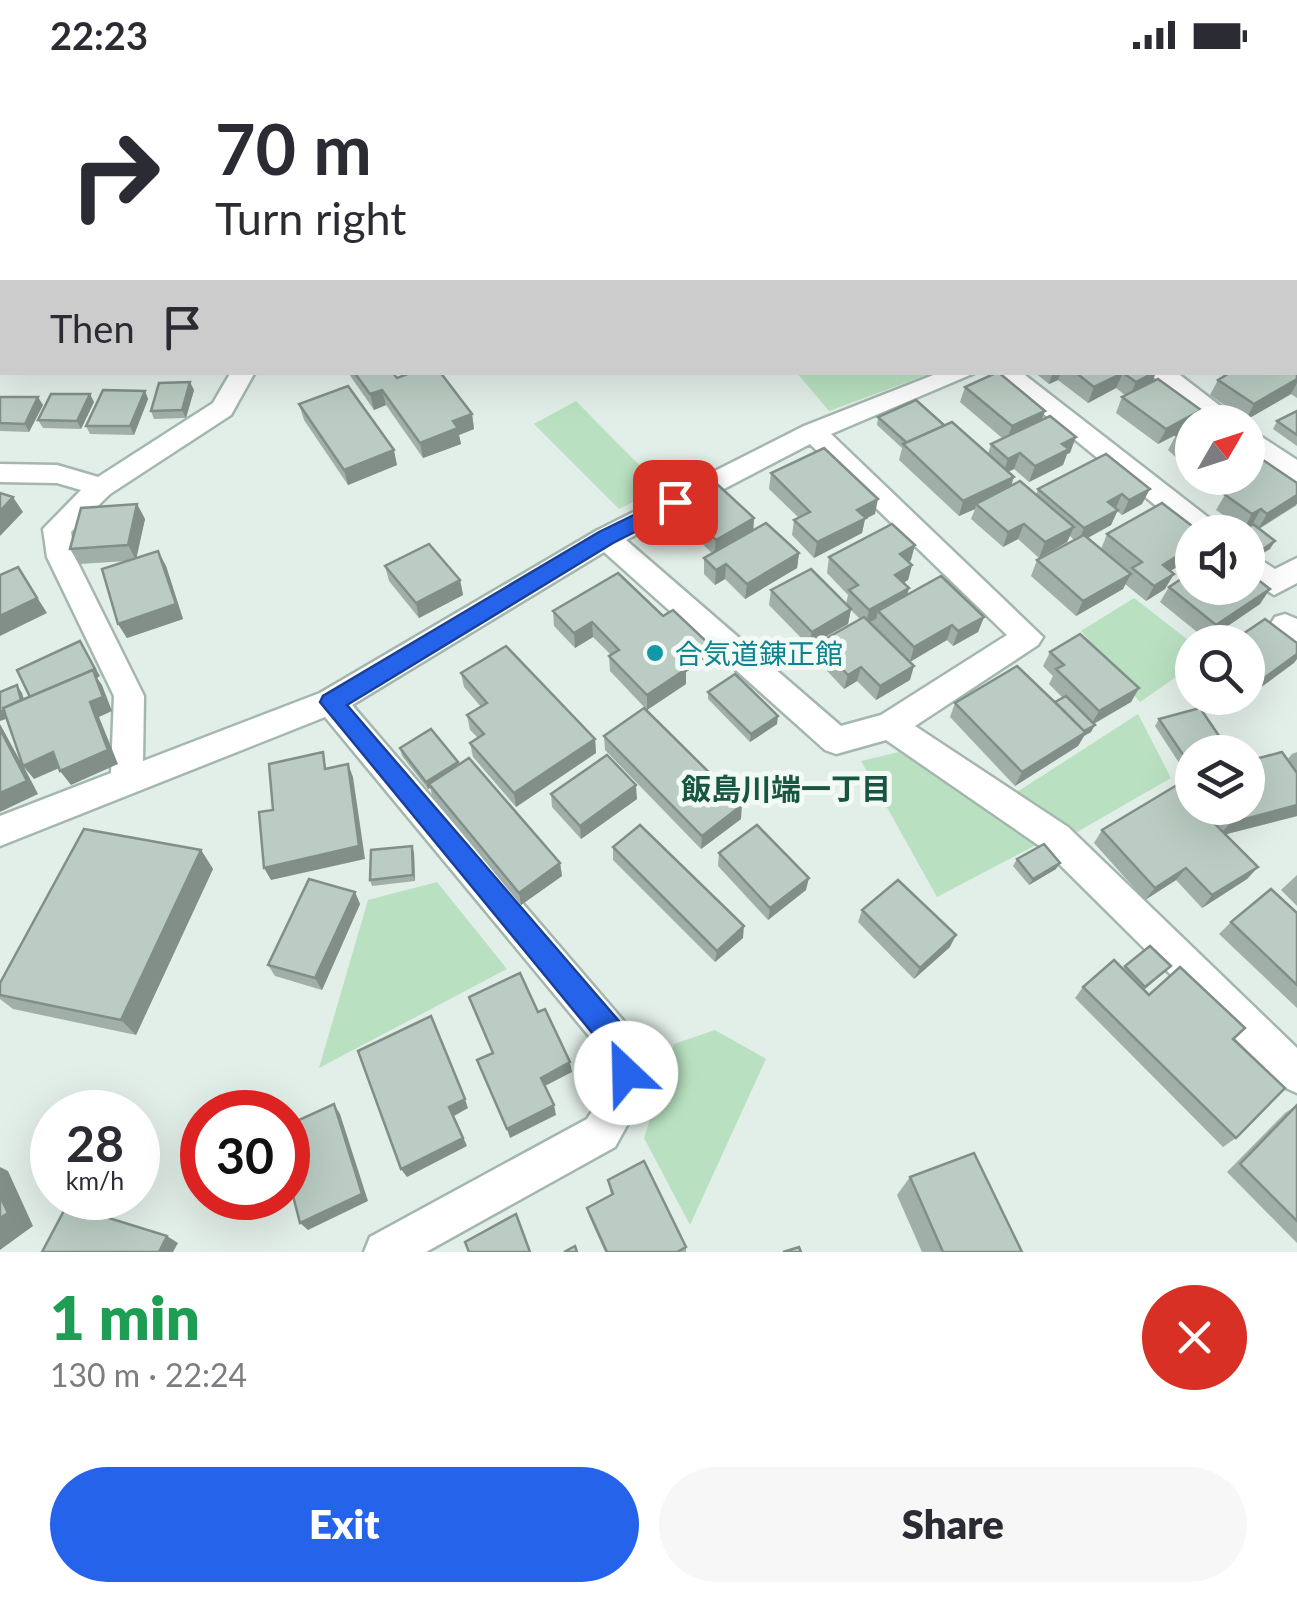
<!DOCTYPE html>
<meta charset="utf-8">
<style>
:root{--surface:#fff;--page:#f7f7f7;--text:#2b2b33;--muted:#7c7c81;--accent:#2563eb}
body{margin:0;font-family:Lato,"Noto Sans JP",sans-serif;background:var(--page);color:var(--text);height:100vh;display:flex;flex-direction:column;font-size:38px;white-space:nowrap}
*{box-sizing:border-box;margin:0}
p{font-size:32px;color:var(--muted)}
.icon{flex:none;width:55px;height:55px;fill:none;stroke:currentColor;stroke-width:2;stroke-linecap:round;stroke-linejoin:round}
.map{position:relative;height:1182px;overflow:hidden}
.drawer{display:flex;flex-direction:column;background:var(--surface);flex:1}
.drawer>*{flex:none}
.hud{position:absolute;left:0px;top:0px;width:1298px;height:305px;box-shadow:0 10px 40px #0002;background:#fff;color:var(--text);overflow:hidden}
.needle{width:65px;rotate:51deg}
.fabs{position:absolute;left:1175px;top:335px;display:grid;gap:20px}
.fabs a{display:grid;place-items:center;width:90px;height:90px;border-radius:50%;background:var(--surface);box-shadow:0 10px 40px #0002;font-size:50px}
.speed{position:absolute;left:30px;top:1020px;display:flex;gap:20px;font-size:50px;font-weight:700;text-align:center}
.speed>*{display:grid;place-content:center;width:130px;height:130px;border-radius:50%;background:var(--surface);box-shadow:0 10px 40px #0002;line-height:1}
.speed small{font-size:25px;font-weight:400}
.speed .limit{border:15px solid #d22;background:#fff;color:#111}
.pin{position:absolute;display:grid;place-items:center;width:85px;height:85px;color:#fff;margin:-42px;border-radius:20px;box-shadow:0 5px 15px #0006}
.me{position:absolute;width:110px;margin:-55px;rotate:336deg;stroke-linejoin:round;filter:drop-shadow(0 0 8px #0008)}
.turn{display:flex;align-items:center;gap:35px;height:210px;padding:0 50px;font-size:45px}
.turn .icon{width:130px;height:130px;stroke-width:2.5}
.turn b{display:block;font-size:70px;line-height:85px}
.then{display:flex;align-items:center;height:95px;padding:0 50px;background:#0003;gap:20px;font-size:38px}
.round{display:grid;place-items:center;flex:none;width:105px;height:105px;border-radius:52px;background:var(--page)}
.head{display:flex;align-items:center;justify-content:space-between;height:170px;padding:0 50px}
h1{font-size:60px;font-weight:800;line-height:75px;color:#1e9e55}
.button{display:flex;gap:20px;margin-top:auto;padding:20px 50px}
.button a{flex:1;height:115px;border-radius:60px;background:var(--accent);color:#fff;font-size:40px;font-weight:800;line-height:115px;text-align:center}
.button a+a{background:var(--page);color:var(--text)}
.status{display:flex;justify-content:space-between;align-items:center;height:70px;padding:0 50px;background:var(--surface);direction:ltr}
.status svg{height:28px;fill:currentColor}
.map>svg:first-child{display:block}
</style>
<div class="status"><b>22:23</b><svg viewBox="0 0 49 12"><path d="M0 12V9h3v3zM5 12V6h3v6zM10 12V3h3v9zM15 12V0h3v12zM26 1h20v11H26zM47 4h2v5h-2z"/></svg></div>
<div class="map">
<svg width="1297" height="1182" viewBox="0 0 1297 1182">
<rect width="100%" height="100%" fill="#e2eee8"/>
<g fill="#b9e1c1">
<polygon points="511,0 956,0 511,2"/>
<polygon points="797,303 932,303 829,341"/>
<polygon points="576,331 636,392 668,415 619,439 534,354"/>
<polygon points="1134,528 1192,573 1192,596 1140,632 1081,561"/>
<polygon points="1138,644 1171,708 1077,762 1017,722"/>
<polygon points="899,682 1036,775 937,827 861,691"/>
<polygon points="437,812 507,899 319,998 368,830"/>
<polygon points="715,960 766,989 690,1155 644,1068 674,974"/>
</g>
<g fill="none" stroke-linecap="round" stroke-linejoin="round">
<g stroke="#a4b7af" stroke-width="5">
<g id="minor">
<polygon points="973,0 992,0 993,2 974,2"/>
<rect x="1295" y="219" width="2" height="14"/>
<path d="M231,302h24l-24,43 -121,79 -39,38 4,25 69,139 -1,65 177,-68 276,-162 208,-105 137,-54h36l-146,62 212,203 -5,8 -123,81 153,101 229,221v45l-13,-6 -240,-238 -158,-109 -50,14 -11,-4 -221,-198 -252,153 288,335 6,13 -1,40 -30,54 -189,105h-62l6,-15 217,-118 20,-31 1,-29 -283,-342 -325,129v-30l111,-43 3,-77 -67,-139 -4,-28 38,-39 -24,-7 -57,-1v-18l57,1 41,12 115,-74zM810,374l197,191 -126,80 -40,11 -215,-186z"/>
<polygon points="992,302 1021,302 1218,455 1221,462 1192,465"/>
<polygon points="1147,302 1176,302 1241,352 1211,352"/>
<polygon points="1248,358 1297,390 1297,412 1248,380"/>
<polygon points="1248,482 1275,499 1297,488 1297,513 1274,525 1248,508"/>
<polygon points="1285,544 1297,549 1297,584 1287,580 1270,555 1275,547"/>
</g>
</g>
<use href="#minor" fill="#fff" fill-rule="evenodd"/>
</g>
<g fill="#a0afa8">
<polygon points="1295,233 1297,233 1297,328 1291,324 1246,350 1210,325 1218,310 1295,302"/>
<polygon points="349,302 397,308 472,344 474,359 459,365 461,374 423,388 386,335 374,340 351,307"/>
<polygon points="1034,302 1156,302 1152,312 1201,340 1195,352 1192,352 1192,402 1168,380 1176,365 1158,374 1116,343 1122,327 1125,325 1116,318 1088,333 1058,310 1049,314"/>
<polygon points="965,317 1045,341 1042,350 1070,383 1067,384 1063,395 1029,412 1014,399 1008,402 1011,416 1036,425 1038,419 1106,384 1142,434 1122,445 1117,441 1111,455 1088,468 1101,479 1107,464 1192,462 1192,488 1170,501 1165,519 1146,531 1125,514 1123,519 1076,546 1031,506 1037,490 1074,470 1070,466 1067,472 1039,488 1018,469 1003,477 971,449 975,439 959,446 899,390 902,378 877,355 878,347 945,356 988,384 991,374 1002,368 960,332"/>
<polygon points="194,320 186,348 154,349 151,341"/>
<polygon points="145,321 148,329 134,365 90,364 86,356"/>
<polygon points="0,327 43,335 29,362 0,361"/>
<polygon points="94,332 81,359 43,358 38,350"/>
<polygon points="299,334 397,395 348,415 304,350"/>
<polygon points="1297,341 1297,376 1273,359 1277,351"/>
<polygon points="771,403 875,444 865,449 862,463 814,488 792,465 794,450 799,448 769,419"/>
<polygon points="1199,408 1232,408 1212,419"/>
<polygon points="1235,408 1248,408 1297,435 1259,459 1270,479 1258,486 1248,478 1248,462 1216,440"/>
<polygon points="137,434 145,449 136,488 158,481 166,496 183,549 127,568 118,554 128,491 79,494 70,479"/>
<polygon points="679,436 754,448 753,460 799,483 797,498 745,529 725,509 715,515 704,504 704,488 713,484 679,452"/>
<polygon points="829,487 911,490 909,492 912,495 908,510 903,513 909,518 907,525 984,547 978,562 953,576 947,570 910,591 910,610 876,630 857,611 844,619 815,588 818,573 860,549 851,540 848,554 809,576 769,535 771,520 846,534 848,525 827,503"/>
<polygon points="385,496 460,510 463,525 419,548 389,511"/>
<polygon points="1169,517 1260,534 1207,570 1160,532"/>
<polygon points="553,541 663,546 708,573 707,588 686,602 686,614 647,640 610,601 609,586 611,585 593,567 575,578 554,556"/>
<polygon points="1050,582 1139,618 1131,632 1094,654 1091,662 1084,666 1078,676 1015,716 950,647 955,633 1055,632 1063,628 1049,614 1053,606 1043,596"/>
<polygon points="461,603 595,669 596,683 516,737 473,687 470,673 478,668 470,660 467,645 481,637 464,617"/>
<polygon points="708,622 777,654 750,672 708,629"/>
<polygon points="1214,628 1247,628 1229,640"/>
<polygon points="1159,649 1192,682 1192,703 1187,705 1155,656"/>
<polygon points="604,666 741,749 701,779 605,680"/>
<polygon points="400,678 458,695 560,793 562,806 521,835 433,728 430,718 428,719 402,686"/>
<polygon points="1297,682 1297,746 1226,764 1258,797 1247,809 1202,838 1176,810 1145,830 1094,773 1102,760 1205,743 1201,738 1248,738 1292,684"/>
<polygon points="551,724 637,729 581,769 552,737"/>
<polygon points="613,777 743,868 715,892 613,790"/>
<polygon points="201,780 213,799 136,965 13,939 0,929 0,913"/>
<polygon points="414,783 415,811 372,816 370,810"/>
<polygon points="719,783 806,820 768,850 718,796"/>
<polygon points="1017,789 1056,799 1029,815 1013,796"/>
<polygon points="1297,805 1297,836 1281,820"/>
<polygon points="355,822 360,834 322,920 275,906 268,895"/>
<polygon points="862,840 950,877 914,909 858,852"/>
<polygon points="1297,843 1297,938 1219,864 1231,852"/>
<polygon points="1125,896 1171,896 1144,920 1149,925 1233,969 1236,1068 1223,1077 1075,928 1083,917 1122,899"/>
<polygon points="1297,1035 1297,1173 1227,1102 1285,1043"/>
<polygon points="910,1107 1022,1182 922,1182 897,1125"/>
<polygon points="608,1110 686,1177 686,1182 605,1182 589,1146 587,1138 611,1125"/>
</g>
<g fill="#828f88">
<polygon points="1053,302 1061,302 1058,310 1049,314"/>
<polygon points="1156,302 1150,318 1129,328 1136,312"/>
<polygon points="1123,303 1116,318 1088,333 1094,317"/>
<polygon points="1297,309 1297,313 1291,324 1246,350 1254,334"/>
<polygon points="190,312 194,320 186,348 182,340"/>
<polygon points="382,320 386,335 374,340 370,324"/>
<polygon points="145,321 148,329 134,365 130,356"/>
<polygon points="90,324 94,332 81,359 77,351"/>
<polygon points="38,327 43,335 29,362 25,354"/>
<polygon points="1201,340 1195,352 1192,352 1192,356 1158,374 1166,359"/>
<polygon points="1045,341 1039,356 1006,372 1012,356"/>
<polygon points="472,344 474,359 459,365 461,374 423,388 420,373 453,351"/>
<polygon points="1076,367 1070,383 1067,384 1063,395 1029,412 1035,396 1062,374"/>
<polygon points="394,380 397,395 348,415 344,400"/>
<polygon points="1259,382 1250,397 1248,399 1248,388"/>
<polygon points="1020,383 1014,399 1003,404 1008,389"/>
<polygon points="1014,407 1009,422 976,434 975,439 959,446 963,431"/>
<polygon points="1218,408 1232,408 1212,419"/>
<polygon points="1150,419 1142,434 1122,445 1129,430"/>
<polygon points="1122,424 1115,440 1108,432"/>
<polygon points="1297,425 1297,434 1258,459 1267,444"/>
<polygon points="13,427 23,442 0,466 0,441"/>
<polygon points="878,429 875,444 865,449 862,463 814,488 817,472 857,440"/>
<polygon points="137,434 145,449 136,490 128,475"/>
<polygon points="1261,439 1252,455 1243,460 1252,444"/>
<polygon points="1118,440 1111,455 1078,473 1084,458"/>
<polygon points="754,448 753,464 714,485 716,470"/>
<polygon points="1024,454 1018,469 1003,477 1008,462"/>
<polygon points="1074,457 1067,472 1039,488 1045,472"/>
<polygon points="1275,471 1270,479 1258,486 1263,479"/>
<polygon points="915,475 911,490 896,499 900,484"/>
<polygon points="1192,477 1192,488 1155,510 1163,495"/>
<polygon points="158,481 166,496 183,549 127,568 118,554"/>
<polygon points="799,483 797,498 745,529 747,514"/>
<polygon points="726,494 725,509 715,515 716,500"/>
<polygon points="912,495 908,510 891,520 895,505"/>
<polygon points="18,497 47,543 0,566 0,546"/>
<polygon points="1131,504 1123,519 1076,546 1083,531"/>
<polygon points="1174,504 1165,519 1146,531 1154,516"/>
<polygon points="460,510 463,525 419,548 416,533"/>
<polygon points="909,518 905,533 878,541 876,549 866,554 869,540"/>
<polygon points="1270,519 1260,534 1207,570 1216,555"/>
<polygon points="851,539 848,554 809,576 812,562"/>
<polygon points="984,547 978,562 953,576 958,561"/>
<polygon points="592,552 593,567 575,578 574,563"/>
<polygon points="952,555 947,570 910,592 914,577"/>
<polygon points="80,571 100,606 97,608 102,615 112,641 99,647 118,694 71,715 60,701 90,632"/>
<polygon points="708,573 707,588 686,602 686,614 647,640 647,625 680,592"/>
<polygon points="1297,584 1297,589 1294,593 1248,627 1248,620"/>
<polygon points="914,596 910,610 876,630 880,616"/>
<polygon points="861,597 857,611 844,619 848,605"/>
<polygon points="17,615 22,623 28,641 0,651 0,642"/>
<polygon points="1139,618 1131,632 1091,655 1099,641"/>
<polygon points="1238,628 1247,628 1229,640"/>
<polygon points="778,646 777,654 750,672 751,664"/>
<polygon points="0,654 23,696 53,682 64,696 34,709 24,697 38,724 0,742"/>
<polygon points="1095,655 1091,662 1084,666 1078,676 1015,716 1022,702 1082,662"/>
<polygon points="595,669 596,683 516,737 514,723"/>
<polygon points="458,692 459,699 429,714 430,718 428,719 426,712"/>
<polygon points="348,694 353,707 365,789 271,810 264,798"/>
<polygon points="636,715 637,729 581,769 580,756"/>
<polygon points="742,735 741,749 701,779 702,766"/>
<polygon points="1297,735 1297,746 1219,766 1230,753"/>
<polygon points="412,776 414,783 415,811 413,805"/>
<polygon points="201,780 213,799 136,965 121,950"/>
<polygon points="560,793 562,806 521,835 519,823"/>
<polygon points="1060,793 1056,799 1029,815 1033,809"/>
<polygon points="1258,797 1247,809 1202,838 1212,825"/>
<polygon points="1186,798 1176,810 1145,830 1155,818"/>
<polygon points="809,808 806,820 768,850 770,838"/>
<polygon points="355,822 360,834 322,920 315,908"/>
<polygon points="744,856 743,868 715,892 717,881"/>
<polygon points="956,865 950,877 914,909 920,898"/>
<polygon points="570,992 572,1002 543,1017 541,1008"/>
<polygon points="465,1029 468,1038 454,1046 467,1076 407,1107 401,1099 449,1037"/>
<polygon points="334,1034 340,1044 368,1131 308,1160 300,1153"/>
<polygon points="554,1035 556,1045 510,1068 507,1059"/>
<polygon points="0,1097 8,1101 33,1156 0,1180"/>
<polygon points="167,1166 178,1173 173,1182 159,1182"/>
</g>
<g fill="#baccc3" stroke="#828f88" stroke-width="2.5">
<rect x="1295" y="233" width="2" height="41"/>
<polygon points="1295,277 1297,278 1297,309 1254,334 1218,310 1231,302 1295,302"/>
<polygon points="354,302 392,302 397,308 413,302 440,302 472,344 453,351 458,358 420,373 382,320 370,324"/>
<polygon points="998,302 1045,341 1012,356 965,317"/>
<polygon points="1075,302 1155,302 1136,312 1123,303 1094,317"/>
<polygon points="1158,309 1201,340 1166,359 1122,327"/>
<polygon points="190,312 182,340 151,341 159,313"/>
<polygon points="348,316 394,380 344,400 299,334"/>
<polygon points="103,320 145,321 130,356 86,356"/>
<polygon points="51,324 90,324 77,351 38,350"/>
<polygon points="0,327 38,327 25,354 0,353"/>
<polygon points="916,330 945,356 907,373 878,347"/>
<polygon points="1297,341 1297,365 1277,351"/>
<polygon points="1050,346 1076,367 1062,374 1069,379 1035,396 1020,383 1008,389 991,374"/>
<polygon points="1210,347 1218,352 1199,352"/>
<polygon points="952,352 1014,407 963,431 903,374"/>
<polygon points="1192,356 1192,379 1176,365"/>
<polygon points="1248,374 1259,382 1248,388"/>
<polygon points="824,378 878,429 857,440 866,448 817,472 794,450 810,442 771,403"/>
<polygon points="1106,384 1150,419 1129,430 1122,424 1108,432 1118,440 1084,458 1038,419"/>
<polygon points="1263,390 1297,413 1297,425 1267,444 1261,439 1252,444 1224,424 1244,412 1238,408 1248,408 1248,400"/>
<polygon points="1020,411 1074,457 1045,472 1024,454 1008,462 976,434"/>
<polygon points="718,415 754,448 716,470 679,436"/>
<polygon points="0,423 13,427 0,441"/>
<polygon points="1162,433 1200,462 1192,462 1192,477 1163,495 1174,504 1154,516 1132,498 1142,492 1107,464"/>
<polygon points="137,434 128,475 70,479 81,438"/>
<polygon points="766,453 799,483 747,514 726,494 716,500 704,488"/>
<polygon points="892,454 915,475 900,484 912,495 895,505 909,518 869,540 849,520 858,515 829,487"/>
<polygon points="1253,454 1275,471 1263,479 1248,467 1248,462 1241,462"/>
<polygon points="1084,465 1131,504 1083,531 1037,490"/>
<polygon points="429,474 460,510 416,533 385,496"/>
<polygon points="158,481 176,534 118,554 102,499"/>
<polygon points="18,497 37,528 0,546 0,505"/>
<polygon points="811,499 851,539 812,562 771,520"/>
<polygon points="1192,502 1192,518 1248,518 1248,502 1270,519 1216,555 1169,517"/>
<polygon points="618,503 663,546 673,540 708,573 680,592 686,599 647,625 609,586 619,580 592,552 574,563 553,541"/>
<polygon points="941,506 984,547 958,561 952,555 914,577 878,541"/>
<polygon points="864,547 914,596 880,616 861,597 848,605 818,573"/>
<polygon points="1265,549 1297,573 1297,584 1248,620 1248,572 1231,572"/>
<polygon points="1080,564 1139,618 1099,641 1056,599 1064,595 1050,582"/>
<polygon points="80,571 95,599 30,627 17,600"/>
<polygon points="506,576 595,669 514,723 470,673 484,664 467,645 487,633 461,603"/>
<polygon points="1017,596 1086,662 1022,702 955,633"/>
<polygon points="93,600 103,627 90,632 108,680 60,701 53,682 23,696 3,638"/>
<polygon points="735,604 778,646 751,664 708,622"/>
<polygon points="17,615 21,630 3,638 4,640 0,642 0,622"/>
<polygon points="1066,626 1095,655 1084,661 1055,632"/>
<polygon points="644,638 742,735 702,766 604,666"/>
<polygon points="1200,638 1230,682 1192,682 1192,698 1159,649"/>
<polygon points="0,659 27,711 0,723"/>
<polygon points="431,659 458,692 426,712 400,678"/>
<polygon points="323,682 325,699 348,694 359,776 264,798 259,742 273,740 269,694"/>
<polygon points="1282,682 1297,703 1297,735 1230,753 1220,738 1248,738 1248,691"/>
<polygon points="607,685 636,715 580,756 551,724"/>
<polygon points="469,688 560,793 519,823 429,714"/>
<polygon points="1177,715 1192,731 1192,738 1199,738 1258,797 1212,825 1186,798 1155,818 1102,760"/>
<polygon points="640,755 744,856 717,881 613,777"/>
<polygon points="757,755 809,808 770,838 719,783"/>
<polygon points="84,759 201,780 121,950 0,925 0,913"/>
<polygon points="1044,774 1060,793 1033,809 1017,789"/>
<polygon points="412,776 413,805 370,810 371,780"/>
<polygon points="309,809 355,822 315,908 268,895"/>
<polygon points="898,810 956,865 920,898 862,840"/>
<polygon points="1271,819 1297,843 1297,915 1231,852"/>
<polygon points="1150,876 1171,896 1145,917 1125,896"/>
<polygon points="1114,890 1149,925 1180,897 1245,958 1233,969 1285,1018 1236,1068 1083,917"/>
<polygon points="520,903 538,942 545,939 570,992 541,1008 554,1035 507,1059 477,990 493,983 469,927"/>
<polygon points="431,946 465,1029 449,1037 463,1068 401,1099 358,981"/>
<polygon points="334,1034 362,1124 300,1153 288,1106 288,1055"/>
<polygon points="1297,1035 1297,1151 1240,1094"/>
<polygon points="974,1083 1022,1182 943,1182 910,1107"/>
<polygon points="644,1091 686,1177 677,1182 607,1182 587,1138 613,1124 608,1110"/>
<polygon points="0,1126 8,1143 0,1148"/>
<polygon points="67,1135 167,1166 159,1182 42,1182"/>
<polygon points="516,1144 530,1182 469,1182 465,1172"/>
<polygon points="575,1176 577,1182 564,1182"/>
<polygon points="799,1177 801,1182 783,1182"/>
</g>
<polygon fill="#2563eb" stroke="#184099" stroke-width="2.5" points="675,425 682,427 682,438 613,473 347,635 637,972 641,982 637,1013 626,1017 616,1013 612,987 320,632 323,626 599,462"/>
<circle fill="#0f9aa8" stroke="#f3faf6" stroke-width="4" cx="655" cy="583" r="10"/>
<g text-anchor="middle" dominant-baseline="central" stroke-width="10" stroke-linejoin="round" paint-order="stroke">
<g font-size="28" fill="#0d838f" stroke="#f3faf6" text-anchor="start">
<text x="675" y="583">合気道錬正館</text>
</g>
<g font-size="30" font-weight="bold" fill="#195642" stroke="#f3faf6">
<text x="786" y="718">飯島川端一丁目</text>
</g>
</g>
</svg>
<div class="fabs">
<a><svg class="needle" viewBox="-14 -14 28 28"><path d="M0-13l5 13h-10z" fill="#e53935"/><path d="M0 13l5-13h-10z" fill="#7c7c81"/></svg></a>
<a><svg class="icon" aria-label="sound" viewBox="0 0 24 24"><path d="M4 9h4l5-4v14l-5-4H4zM17 9q2 3 0 6"/></svg></a>
<a><svg class="icon" aria-label="search" viewBox="0 0 24 24"><circle cx="10" cy="10" r="6"/><path d="M15 15l6 6"/></svg></a>
<a><svg class="icon" aria-label="layers" viewBox="0 0 24 24"><path d="M12 4l9 5-9 5-9-5zM3 14l9 5 9-5"/></svg></a>
</div>
<div class="speed"><div>28<small>km/h</small></div><div class="limit">30</div></div>
<div class="pin" style="left:675px;top:432px;background:#d93025"><svg class="icon" aria-label="arrive" viewBox="0 0 24 24"><path d="M6 21V4h12l-3 4 3 4H6"/></svg></div>
<svg class="me" style="left:626px;top:1003px" viewBox="-20 -20 40 40"><circle r="19" fill="#fff"/><path d="M0-13L10 11 0 6-10 11z" fill="#2563eb"/></svg>
<div class="hud">
<div class="turn"><svg class="icon" aria-label="right" viewBox="0 0 24 24"><path d="M7 20v-9h11M14 6l5 5-5 5"/></svg><div><b>70 m</b>Turn right</div></div>
<div class="then">Then<svg class="icon" aria-label="arrive" viewBox="0 0 24 24"><path d="M6 21V4h12l-3 4 3 4H6"/></svg></div>
</div>
</div>
<section class="drawer">
<div class="head"><div><h1>1 min</h1><p>130 m · 22:24</p></div><a class="round" style="background:#d93025;color:#fff"><svg class="icon" aria-label="close" viewBox="0 0 24 24"><path d="M6 6l12 12M18 6L6 18"/></svg></a></div>
<div class="button"><a>Exit</a><a>Share</a></div>
</section>
